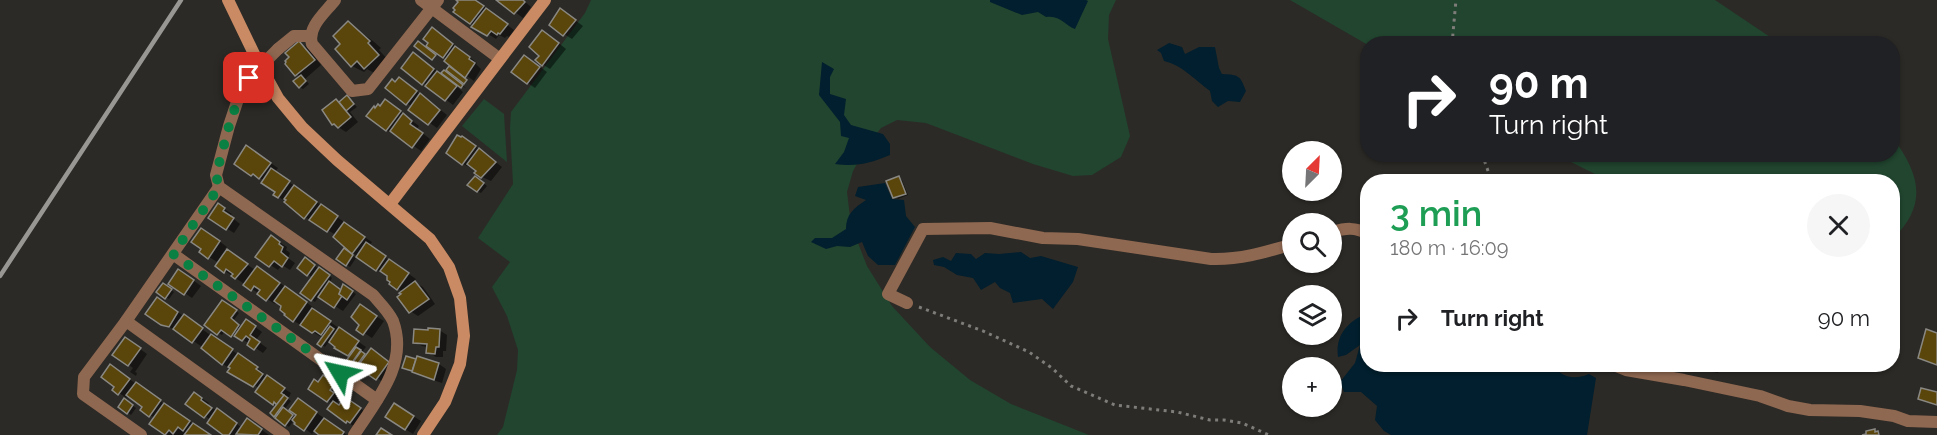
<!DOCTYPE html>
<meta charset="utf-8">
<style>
:root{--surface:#fff;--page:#f6f6f6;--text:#202124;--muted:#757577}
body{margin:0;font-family:Raleway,sans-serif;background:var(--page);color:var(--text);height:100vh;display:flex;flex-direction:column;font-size:22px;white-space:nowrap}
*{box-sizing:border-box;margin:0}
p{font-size:20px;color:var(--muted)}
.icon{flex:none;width:33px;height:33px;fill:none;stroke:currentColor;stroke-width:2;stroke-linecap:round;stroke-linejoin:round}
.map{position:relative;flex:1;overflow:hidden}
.panel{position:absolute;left:1360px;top:174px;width:540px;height:198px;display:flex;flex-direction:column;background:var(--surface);border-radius:24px;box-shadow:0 2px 4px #0004}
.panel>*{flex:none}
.guide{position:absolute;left:1360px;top:36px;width:540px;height:126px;border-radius:24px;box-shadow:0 2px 4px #0004;background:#202124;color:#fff;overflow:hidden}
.needle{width:39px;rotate:24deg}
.controls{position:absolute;left:1282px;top:141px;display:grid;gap:12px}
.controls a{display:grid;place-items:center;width:60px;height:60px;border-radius:50%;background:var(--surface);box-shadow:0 2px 4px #0004;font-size:30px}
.pin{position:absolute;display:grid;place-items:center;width:51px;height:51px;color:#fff;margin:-26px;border-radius:12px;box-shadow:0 3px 9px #0006}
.me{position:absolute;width:66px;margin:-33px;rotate:306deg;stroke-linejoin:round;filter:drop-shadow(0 0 4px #0008)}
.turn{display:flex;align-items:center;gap:21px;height:126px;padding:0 30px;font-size:27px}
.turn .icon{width:78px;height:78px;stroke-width:2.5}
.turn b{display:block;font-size:42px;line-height:51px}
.round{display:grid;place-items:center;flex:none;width:63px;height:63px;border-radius:32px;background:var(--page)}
.head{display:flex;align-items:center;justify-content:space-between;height:102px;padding:0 30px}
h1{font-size:36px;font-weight:600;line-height:45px;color:#1e9e55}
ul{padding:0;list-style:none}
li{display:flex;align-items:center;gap:18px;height:84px;padding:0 30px}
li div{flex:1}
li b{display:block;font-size:22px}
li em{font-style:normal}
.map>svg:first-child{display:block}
</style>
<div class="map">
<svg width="1937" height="435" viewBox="0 0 1937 435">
<rect width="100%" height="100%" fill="#2c2a26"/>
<g fill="#21452f">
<polygon points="591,0 1116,0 1109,15 1108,39 1130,136 1121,157 1092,175 1073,176 1033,164 926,123 897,120 881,128 867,146 853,171 847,192 851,225 867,266 892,306 930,347 970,380 1011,404 1089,435 497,435 503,427 517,370 518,350 507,316 492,287 510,262 478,238 513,184 510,128 511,112 585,13"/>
<polygon points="1290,0 1715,0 1779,43 1368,44 1368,45"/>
<polygon points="484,99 504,114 507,162 462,126"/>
<path d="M1893,138c27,37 35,66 0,101v-57l-284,-1 -52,-26 336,-1z"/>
</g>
<g fill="#011f2e">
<path d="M990,0h96l2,1 -13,28c-11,-4 -14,-14 -29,-12l-8,-5 -16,3 -32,-13z"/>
<path d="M1169,43l13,4 3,7 14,-7h16l4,21 3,6c17,1 18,1 24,17l-6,11 -12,-1 -10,6 -6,-6 -2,-10c-15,-11 -28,-26 -46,-30l-3,-8 -4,-3z"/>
<path d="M822,62l12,7 -4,8v17l16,5 -2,16 7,10 32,9 7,10v11c-20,8 -32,12 -55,9l9,-12 5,-14 -8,-2 -1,-14 -21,-27z"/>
<path d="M885,183l7,16 12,1 2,16 9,11 -20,38h-17l-10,-9 -6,-14 -12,5 -13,-1 -11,3 -15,-7 4,-4h17l14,-9c0,-15 8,-21 20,-29l-11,-4 3,-9z"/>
<polygon points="1021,252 1030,258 1041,256 1078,267 1073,282 1053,309 1042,299 1013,303 1010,293 1000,288 995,282 981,290 973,278 957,275 944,267 934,265 933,260 943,257 951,261 956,253 971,254 976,259 985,253 999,254"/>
<path d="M1368,313v51l185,1c9,13 21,15 36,9l7,4 -9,57h-196l-7,-4 -9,-11 2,-14 -16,-14h-17l-4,-10 15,-19 5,-18 -14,10 -8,2c-3,-22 10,-36 30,-44z"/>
</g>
<g fill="#0007">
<polygon points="458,0 475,0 514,30 509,37 507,36 505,38 499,35 496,39 470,23"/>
<polygon points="494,0 523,0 531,7 523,18 499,0 498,2"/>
<polygon points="561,10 583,26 572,39 564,34"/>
<polygon points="348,23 373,41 381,48 379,50 390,62 376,74 367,69 364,72 352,66"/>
<polygon points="440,33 477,63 476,64 481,69 474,81 446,61 447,59 443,57"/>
<polygon points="550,36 566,49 550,69 542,64 541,55"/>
<polygon points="299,43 307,47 321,65 305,79 309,84 303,89 299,87 300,77 287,64"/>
<polygon points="421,59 442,75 444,72 466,88 458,85 457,87 463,92 453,105 403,67"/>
<polygon points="532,61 547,72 535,88 528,83"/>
<polygon points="396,83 407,84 447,115 437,128 410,109 412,107 387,88"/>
<polygon points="347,97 357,107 350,112 358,122 346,132 338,127 336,100 340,103"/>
<polygon points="389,103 419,126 417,129 430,139 421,151 391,130 390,132 386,130"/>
<polygon points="470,142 502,167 491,181 482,177 472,166 471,168 463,164"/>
<polygon points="247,147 278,168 275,172 344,222 343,223 372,242 369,246 416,279 414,282 423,287 435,304 418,316 410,311 403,292 390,283 390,277 385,273 377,270 353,253 335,236 336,235 305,217 287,202 275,195 277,192 264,180 252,175 236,163"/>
<polygon points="899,178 902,180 908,195 898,199 894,197"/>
<polygon points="479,179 487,186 481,193 477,191"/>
<polygon points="218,205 232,214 230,216 240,224 234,233 226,228"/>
<polygon points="210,234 227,247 225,249 255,270 265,272 314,308 313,310 366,347 362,352 367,356 371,350 396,367 384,383 361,367 357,372 345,365 351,357 336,347 330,340 325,347 319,343 323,338 294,321 283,305 277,301 275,304 267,299 225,271 219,263 209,257"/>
<polygon points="279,242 287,247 286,250 290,253 288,258 295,263 290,270 282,265 278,270 258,257"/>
<polygon points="344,250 356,258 350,267 338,259"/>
<polygon points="305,259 332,278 329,283 341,290 344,286 356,294 343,311 319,296 315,302 302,293 313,278 299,268"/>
<polygon points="186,275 201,286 192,298 170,283"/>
<polygon points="167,287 174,292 169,299 166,297"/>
<polygon points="165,303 264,373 263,375 291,393 288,399 291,401 284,410 296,418 306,405 347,435 322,435 315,430 312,434 294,420 289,427 286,425 272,413 278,406 259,388 223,364 201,346 178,331 162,324"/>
<polygon points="226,304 239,313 233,321 242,328 254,326 262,332 256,340 267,348 263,353 236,335 235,337 225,331 222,335 218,333"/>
<polygon points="367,311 384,321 372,338 358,329"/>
<polygon points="439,330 447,335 446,351 443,351 443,357 436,357 428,352 428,347 422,346 414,342"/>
<polygon points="133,344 147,354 135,372 137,373 136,376 130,372 133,368 129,365"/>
<polygon points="415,361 439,364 446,369 442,383 421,376 407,369"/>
<polygon points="1687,364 1732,364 1731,370 1720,368 1718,373 1695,369"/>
<polygon points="118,371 167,406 209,435 168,435 151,424 155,418 150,415 144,407 129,395 127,398 119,393"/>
<polygon points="331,382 342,389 337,396 340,398 336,404 340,406 353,403 368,414 354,426 347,422 333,404 310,388 319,384"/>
<polygon points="195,394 209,403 208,405 217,411 218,410 234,420 233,421 242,428 255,425 269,435 226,435 211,420 187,404"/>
<polygon points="125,400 136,408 131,415 120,407"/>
<polygon points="402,409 421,421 413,434 405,429"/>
</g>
<g fill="#5a450a" stroke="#8a8883" stroke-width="1.5">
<polygon points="456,0 475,0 484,6 470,24 453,12 455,10 453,8 458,2"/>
<polygon points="496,0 523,0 525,2 514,14"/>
<polygon points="486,8 508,24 500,34 498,33 497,35 491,31 487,36 471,27"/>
<polygon points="560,8 576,20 563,36 549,25"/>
<polygon points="348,21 370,41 368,43 379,55 364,69 357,61 351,67 335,49 340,44 333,36"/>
<polygon points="432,27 453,44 443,58 426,46 428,43 423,39"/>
<polygon points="542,30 559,43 542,66 535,60 539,56 529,47"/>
<polygon points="299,41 315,60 295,76 285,64 286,62 285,61 289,57 285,53"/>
<polygon points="418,41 436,55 432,60 414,46"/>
<polygon points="455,46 470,57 469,59 475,63 465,78 444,61"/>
<polygon points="413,52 434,69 422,85 401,68"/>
<polygon points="524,55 540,67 527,84 511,72"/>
<polygon points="449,66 467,80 464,84 446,70"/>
<polygon points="444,70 463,85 461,88 441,73"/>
<polygon points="437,71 457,86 445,101 425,86"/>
<polygon points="301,75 306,81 299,88 293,81"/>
<polygon points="399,77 417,91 406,105 385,88 392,79 395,82"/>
<polygon points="420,93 440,110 428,125 408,110"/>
<polygon points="347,95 354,104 346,111 339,102"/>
<polygon points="336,99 351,117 338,128 334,124 332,125 322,110"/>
<polygon points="385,99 401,111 386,131 366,116 374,106 375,108 378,104 380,106"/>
<polygon points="403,113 412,121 410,124 423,133 412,148 390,131"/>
<polygon points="457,135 461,137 462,136 476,146 462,165 446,153"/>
<polygon points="246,145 271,163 259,179 253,174 251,176 234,164"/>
<polygon points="479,148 496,162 481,178 474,173 476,171 467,164"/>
<polygon points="271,168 290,181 278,198 273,195 275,192 261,183"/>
<polygon points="475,176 484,183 477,192 467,185"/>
<polygon points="899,176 906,194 893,198 886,181"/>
<polygon points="294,185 317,202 304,219 284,202 286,200 284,199"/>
<polygon points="218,203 225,208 223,211 234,218 226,230 208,218"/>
<polygon points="321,204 338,216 327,232 309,220"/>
<polygon points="344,222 365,237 352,254 333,237"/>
<polygon points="201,228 220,241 208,259 199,252 201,249 191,242"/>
<polygon points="271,235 280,242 279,244 283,247 281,252 288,258 282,267 274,261 269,267 255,257"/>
<polygon points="366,242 386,256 376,271 356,257"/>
<polygon points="344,248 353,255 346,266 336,259"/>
<polygon points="227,249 248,264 235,279 231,276 233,274 226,269 224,273 215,266"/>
<polygon points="305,257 315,265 307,276 297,268"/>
<polygon points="389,259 409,273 397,290 389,284 390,282 387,280 387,276 380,271"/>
<polygon points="257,266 280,283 266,301 257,294 260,290 254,286 251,291 243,285"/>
<polygon points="319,267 330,275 311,301 300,293"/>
<polygon points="178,269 194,280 184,295 168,284"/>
<polygon points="329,281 341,290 339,294 342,296 334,308 318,297"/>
<polygon points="415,281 429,299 409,313 397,297 401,294 399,293"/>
<polygon points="163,283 172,289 165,299 156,292"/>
<polygon points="343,284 353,291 347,300 339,294"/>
<polygon points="285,286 307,302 293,322 284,315 285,314 280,310 281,306 274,301"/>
<polygon points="157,297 178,312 169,327 161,325 145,314"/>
<polygon points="222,300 237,310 231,318 239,325 231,337 221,330 217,335 204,325"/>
<polygon points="360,304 377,316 363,335 356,330 359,325 351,317"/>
<polygon points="312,308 331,321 321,335 315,331 312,333 300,325"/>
<polygon points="184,314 203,328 192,343 173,329"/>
<polygon points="246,319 256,326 250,335 260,342 254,350 247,345 250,339 246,336 242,341 234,336"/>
<polygon points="330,326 334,329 321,347 317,344"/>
<polygon points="339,327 359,341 348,356 334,348 335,347 329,342"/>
<polygon points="428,328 440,329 439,347 436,347 435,354 426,353 427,344 413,343 414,329 428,330"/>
<polygon points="1926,329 1937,333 1937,365 1918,358"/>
<polygon points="211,334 233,349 222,365 201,348"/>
<polygon points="125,337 141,348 128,366 112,355"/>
<polygon points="356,347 361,350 348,368 343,365"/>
<polygon points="371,348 389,362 376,380 357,367"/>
<polygon points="361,351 365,354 352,372 348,369"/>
<polygon points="238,353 258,367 256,369 263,374 253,387 227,372 230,368 228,367"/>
<polygon points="406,356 416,359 412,371 402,368"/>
<polygon points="417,356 439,363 434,380 412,372"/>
<polygon points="110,364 130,379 118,395 112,390 114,387 101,377"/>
<polygon points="1685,364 1712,364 1711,370"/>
<polygon points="267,375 285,388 281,393 284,395 277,405 274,402 273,405 255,392"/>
<polygon points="323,375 335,384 330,390 334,393 327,402 308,389 314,379 318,382"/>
<polygon points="136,382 161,400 149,417 140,410 142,407 126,395"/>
<polygon points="1921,388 1937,392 1937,405 1918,399"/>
<polygon points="194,392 202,398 201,400 212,408 204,418 185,404"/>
<polygon points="284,395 288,398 274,417 270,413"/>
<polygon points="345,397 361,408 350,423 347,421 346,423 327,409 333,401 339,405"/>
<polygon points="124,398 133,405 127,414 118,407"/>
<polygon points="298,398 317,412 304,431 294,424 295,423 292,420 296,415 289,410"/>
<polygon points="164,403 190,421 183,431 178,427 173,434 169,430 165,435 149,424"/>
<polygon points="394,403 414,416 405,430 385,417"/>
<polygon points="283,407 293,415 285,426 275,418"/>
<polygon points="217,408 237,423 229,435 223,435 207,423"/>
<polygon points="247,418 262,429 258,435 236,434"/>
<polygon points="324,418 344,432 342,435 319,435 314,431"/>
<polygon points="193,423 211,435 184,435"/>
<polygon points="381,428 392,435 376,435"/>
<polygon points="1875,429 1875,432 1878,431 1879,435 1862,435 1866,434 1866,431"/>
</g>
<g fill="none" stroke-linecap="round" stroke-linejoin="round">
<g stroke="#7f7d79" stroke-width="3" stroke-dasharray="3 4.5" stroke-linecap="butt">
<polyline points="1452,44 1456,0"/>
<polyline points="1482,154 1492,182"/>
<polyline points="919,307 983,331 1029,352 1052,368 1071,386 1115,405 1177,412 1210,420 1224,420 1242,423 1269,435"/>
</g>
<g stroke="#8f6851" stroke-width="12">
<path d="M335,0c-10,13 -28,27 -23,44l40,47 16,-2 70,-89"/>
<polyline points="421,0 500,59"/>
<polyline points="278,49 294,36 310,36"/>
<path d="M249,78l-6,6 -14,42 -13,49 3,12 154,108c7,8 16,17 20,26 16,43 -17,80 -39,114"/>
<path d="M1332,232c14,-4 23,-5 36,2"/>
<polyline points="173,254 377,400"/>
<path d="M907,303l-19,-9 35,-65 67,-1 53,10 35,1 133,20c29,1 55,-7 82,-15"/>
<polyline points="126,321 284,435"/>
<polyline points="1611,364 1626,370 1684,380 1760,396 1788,406 1810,410 1860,411 1894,416 1908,421 1937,422"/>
<polyline points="141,435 83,394 84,377 126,321 219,187"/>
</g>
<g stroke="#c98a64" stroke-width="12">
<polyline points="228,0 257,60 278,98 302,127 337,160 430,239 449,267 460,298 464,336 460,364 445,402 423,435"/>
<polyline points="390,204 545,0"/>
</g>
<polyline stroke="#989794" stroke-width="4.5" points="0,276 181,0"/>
<polyline stroke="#8f6851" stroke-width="12" points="249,78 278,49"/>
</g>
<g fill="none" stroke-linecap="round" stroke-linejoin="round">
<polyline stroke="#0b8043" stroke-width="10" stroke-dasharray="0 18" points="249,78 243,84 229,126 216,175 219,187 173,254 340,373"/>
</g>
</svg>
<div class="controls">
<a><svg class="needle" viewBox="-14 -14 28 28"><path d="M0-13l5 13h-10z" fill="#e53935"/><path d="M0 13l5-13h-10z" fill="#757577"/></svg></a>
<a><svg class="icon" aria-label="search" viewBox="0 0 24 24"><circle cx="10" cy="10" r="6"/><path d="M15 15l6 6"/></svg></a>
<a><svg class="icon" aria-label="layers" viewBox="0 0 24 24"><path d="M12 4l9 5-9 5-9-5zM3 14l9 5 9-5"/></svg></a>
<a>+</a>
</div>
<div class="pin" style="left:249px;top:78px;background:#d93025"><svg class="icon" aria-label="arrive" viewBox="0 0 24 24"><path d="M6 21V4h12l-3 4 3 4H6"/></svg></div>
<svg class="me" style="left:340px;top:373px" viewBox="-20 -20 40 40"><path d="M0-17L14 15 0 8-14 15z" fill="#0b8043" stroke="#fff" stroke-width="4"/></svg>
<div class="guide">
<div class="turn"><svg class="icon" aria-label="right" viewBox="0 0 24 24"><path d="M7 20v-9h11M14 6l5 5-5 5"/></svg><div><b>90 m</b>Turn right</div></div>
</div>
<section class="panel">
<div class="head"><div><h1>3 min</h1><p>180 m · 16:09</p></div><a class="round"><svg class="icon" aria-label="close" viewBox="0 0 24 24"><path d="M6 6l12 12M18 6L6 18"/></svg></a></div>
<ul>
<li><svg class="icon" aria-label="right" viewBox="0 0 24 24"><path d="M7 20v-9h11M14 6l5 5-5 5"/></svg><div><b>Turn right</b></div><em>90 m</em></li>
</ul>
</section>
</div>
